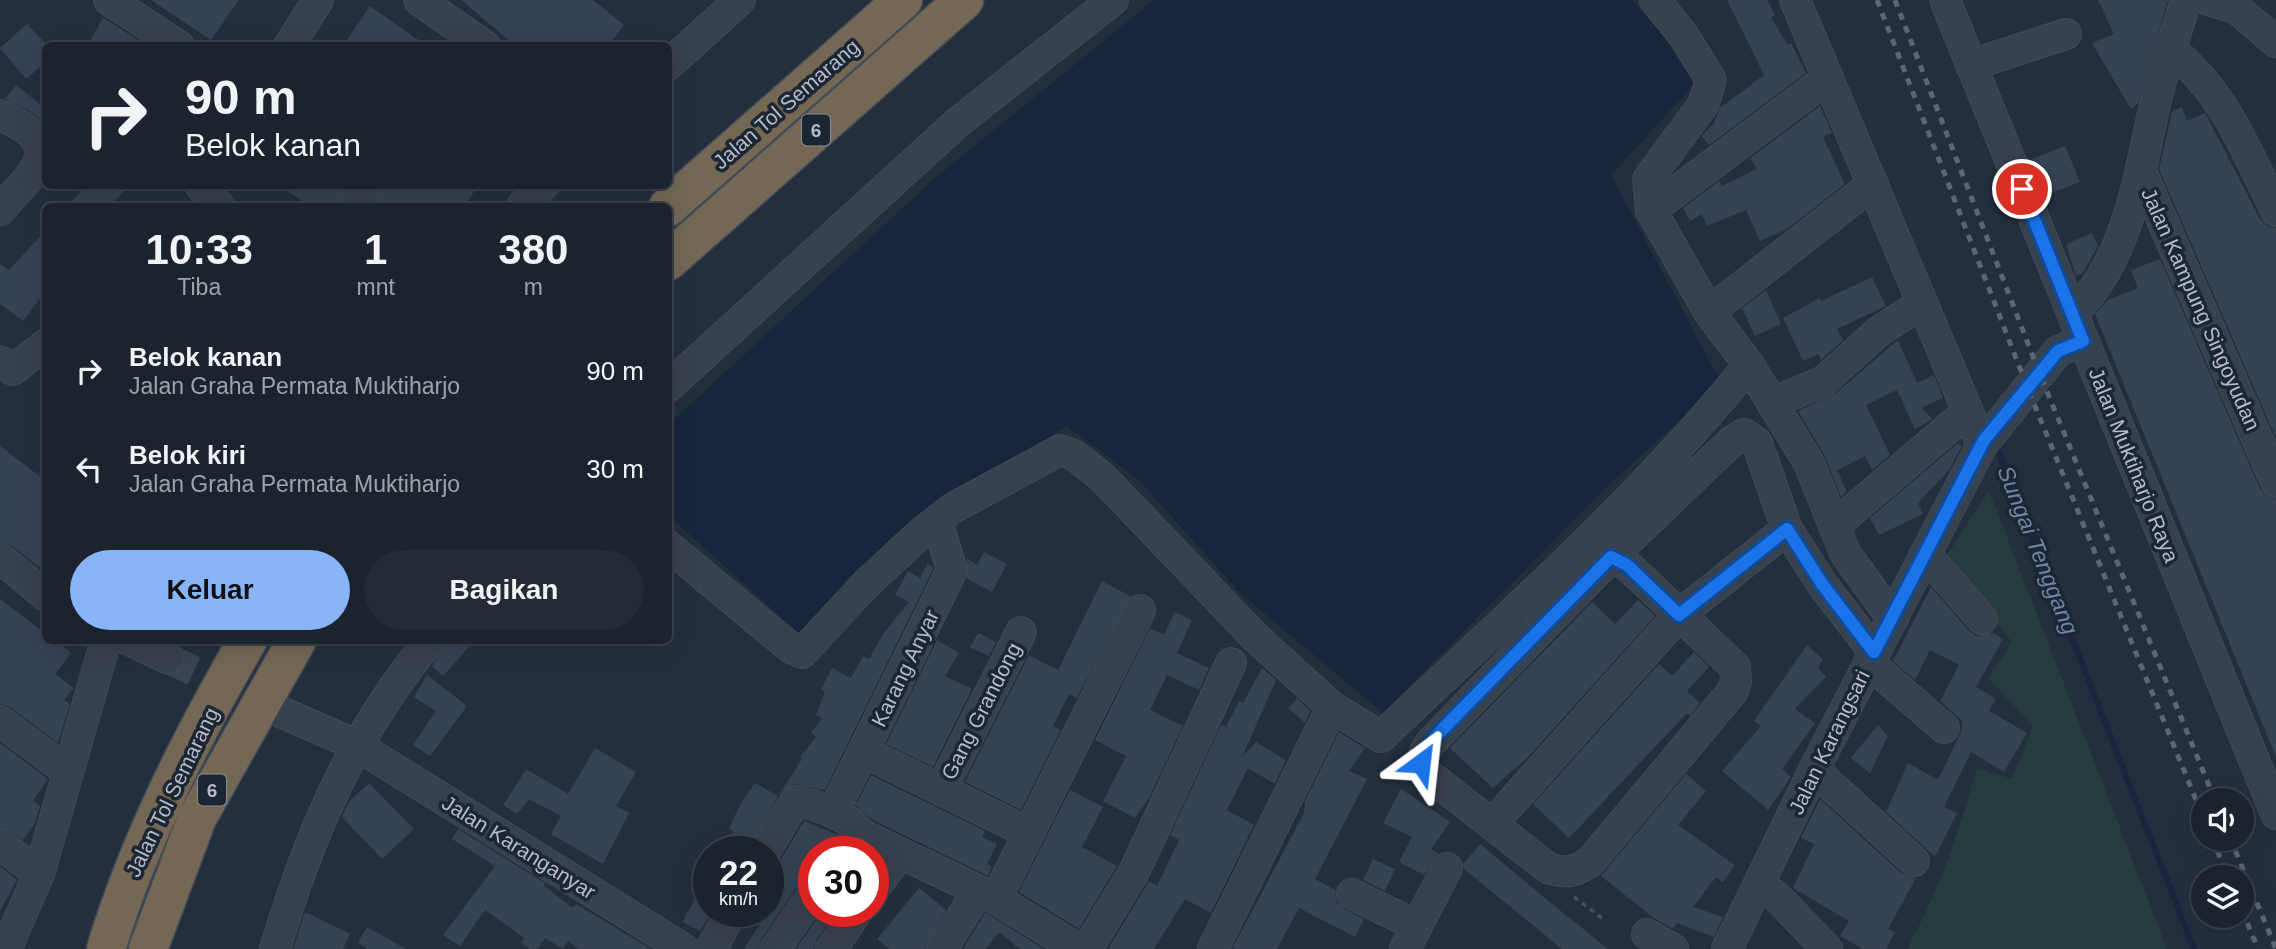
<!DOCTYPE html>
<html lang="id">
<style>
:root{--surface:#1b232e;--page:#242b36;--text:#f1f3f6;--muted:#a0a4aa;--line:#39404a;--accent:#8ab4f8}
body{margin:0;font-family:Arial,sans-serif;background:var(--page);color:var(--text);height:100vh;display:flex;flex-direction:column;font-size:26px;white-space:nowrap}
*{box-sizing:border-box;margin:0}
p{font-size:23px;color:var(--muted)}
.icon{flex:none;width:38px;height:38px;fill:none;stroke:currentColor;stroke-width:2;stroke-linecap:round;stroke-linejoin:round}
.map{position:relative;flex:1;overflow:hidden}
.side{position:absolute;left:42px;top:203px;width:630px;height:441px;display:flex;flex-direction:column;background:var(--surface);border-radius:10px;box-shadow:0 7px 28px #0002,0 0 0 2px var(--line)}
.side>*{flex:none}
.guide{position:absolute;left:42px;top:42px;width:630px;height:147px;border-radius:10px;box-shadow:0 7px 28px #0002,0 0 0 2px var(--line);background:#1b232e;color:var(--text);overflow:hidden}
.buttons{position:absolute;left:2191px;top:788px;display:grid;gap:14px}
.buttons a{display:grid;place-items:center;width:63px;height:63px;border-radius:50%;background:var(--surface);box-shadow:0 7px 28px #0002,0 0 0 2px var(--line);font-size:35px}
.speed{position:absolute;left:693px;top:836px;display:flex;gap:14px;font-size:35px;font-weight:700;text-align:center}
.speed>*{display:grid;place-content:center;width:91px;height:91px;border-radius:50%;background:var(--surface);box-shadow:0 7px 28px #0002,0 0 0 2px var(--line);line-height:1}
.speed small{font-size:18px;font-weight:400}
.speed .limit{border:10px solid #d22;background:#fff;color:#111}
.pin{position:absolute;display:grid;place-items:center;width:60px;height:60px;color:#fff;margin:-30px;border:4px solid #fff;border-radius:50%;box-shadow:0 2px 7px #0007}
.me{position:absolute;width:77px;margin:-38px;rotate:30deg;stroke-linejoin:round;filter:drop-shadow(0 0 5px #0008)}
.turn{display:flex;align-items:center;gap:24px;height:147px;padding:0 28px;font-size:32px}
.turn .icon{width:91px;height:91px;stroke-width:2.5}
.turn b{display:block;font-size:49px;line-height:60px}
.eta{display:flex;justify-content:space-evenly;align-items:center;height:119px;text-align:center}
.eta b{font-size:42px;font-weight:700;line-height:49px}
.cta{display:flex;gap:14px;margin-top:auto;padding:14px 28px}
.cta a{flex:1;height:80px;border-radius:42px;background:var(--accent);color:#111;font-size:28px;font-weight:700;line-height:80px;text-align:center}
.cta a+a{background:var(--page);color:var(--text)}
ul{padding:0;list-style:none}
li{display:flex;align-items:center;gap:21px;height:98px;padding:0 28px}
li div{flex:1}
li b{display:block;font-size:26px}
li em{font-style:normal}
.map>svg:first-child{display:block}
</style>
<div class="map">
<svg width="2276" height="949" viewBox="0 0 2276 949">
<rect width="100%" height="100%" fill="#242f3e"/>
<path fill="#263c3f" d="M1989,491l178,458h-260c32,-58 52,-117 70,-181l35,11 21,-53 -45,-48 24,-36 -67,-84z"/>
<polygon fill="#17263c" points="1154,0 1632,0 1700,78 1611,175 1721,383 1615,479 1383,713 1239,592 1139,480 1067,426 899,533 801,635 669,516 669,424 935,178"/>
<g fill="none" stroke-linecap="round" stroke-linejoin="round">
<polyline stroke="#17263c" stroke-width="6" points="1995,442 2194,949"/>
</g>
<g fill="#364354">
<polygon points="151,0 239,0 211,40"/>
<polygon points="461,0 593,0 624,25 608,46 516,46"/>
<polygon points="1727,0 1767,0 1775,15 1771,18 1788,45 1791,43 1806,73 1709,145 1702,136 1714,123 1720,108 1764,75"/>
<polygon points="2098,0 2168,0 2138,103 2131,109 2092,43 2114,34"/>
<polygon points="370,6 427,46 343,46"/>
<polygon points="103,18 115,25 146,46 87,46"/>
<polygon points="27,24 46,44 46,62 26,79 0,48"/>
<polygon points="16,85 46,109 46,123 30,111 5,99"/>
<polygon points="1820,106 1832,133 1823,137 1845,184 1787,229 1760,241 1746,210 1707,226 1702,214 1690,221 1683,208 1719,181 1722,186 1757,169 1750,158"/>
<polygon points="2182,107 2187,121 2205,113 2260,219 2267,226 2276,228 2276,438 2159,169 2172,111"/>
<polygon points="2065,146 2080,182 2046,195 2032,159"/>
<polygon points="86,186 129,186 110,206 67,206"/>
<polygon points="280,186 347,186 337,206 310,206"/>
<polygon points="385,186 478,186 464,206 375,206"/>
<polygon points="46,230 46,291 23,321 0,304 0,264 9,270"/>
<polygon points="2092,233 2098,246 2083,273 2076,276 2066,244"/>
<polygon points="2160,259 2260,489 2266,496 2276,499 2276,757 2095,314 2108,300 2138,288 2131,270"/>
<polygon points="1872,277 1886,306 1837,329 1843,340 1821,360 1818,354 1803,361 1783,318 1820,298 1821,301"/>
<polygon points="1766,290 1781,324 1755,336 1742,308"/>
<polygon points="1898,340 1917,383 1934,375 1943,398 1921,408 1933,419 1915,429 1897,390 1866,405 1890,455 1872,470 1865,456 1837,470 1847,492 1841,497 1824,454 1798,411 1835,394"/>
<polygon points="1958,443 1962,446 1949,470 1918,503 1923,514 1879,535 1870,518"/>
<polygon points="0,446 46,481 46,559 39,567 11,545 0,541"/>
<polygon points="984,552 1007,564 992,592 967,579 967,558 977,565"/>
<polygon points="928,563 933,569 825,790 795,784 779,795 802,759 800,757 816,737 811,733 822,718 816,715 825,692 821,690 832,668 851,678 863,656 869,659 883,634 909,602 895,595 908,571 920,578"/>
<polygon points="1102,581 1130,596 1077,698 1069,694 1053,726 1061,730 1021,810 965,782 1029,655 1058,670"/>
<polygon points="1931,587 1969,631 1977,636 1993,633 2003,639 1976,687 1996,699 1989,711 2027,733 2004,772 1971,752 1944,807 1957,813 1935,857 1886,812 1908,763 1938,780 1961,732 1962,721 1940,701 1959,665 1930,650 1915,680 1893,661"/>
<polygon points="0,599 46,634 46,640 55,640 71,653 55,674 74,688 64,700 70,704 58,743 10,707 0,704"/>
<polygon points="1638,600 1655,616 1529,756 1493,788 1450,748 1592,602 1615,624"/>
<polygon points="1175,612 1192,620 1177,653 1209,668 1199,690 1167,675 1150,710 1183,726 1149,798 1135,818 1103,801 1126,756 1095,740 1150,628 1164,635"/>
<polygon points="978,633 996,642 989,656 970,647"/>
<polygon points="447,640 475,640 443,676 432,666"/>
<polygon points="937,640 959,653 945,676 972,689 933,767 886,744"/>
<polygon points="1807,645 1823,659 1818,668 1826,677 1795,709 1815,723 1782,769 1791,777 1768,810 1722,771 1761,726 1754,721"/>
<polygon points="1694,652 1709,667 1687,691 1700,703 1690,716 1687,713 1569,838 1533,804 1659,664 1672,676"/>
<polygon points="1262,668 1276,680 1242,757 1256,742 1286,760 1275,784 1248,768 1227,810 1254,825 1211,913 1185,899 1154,949 1108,949 1149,881 1157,886 1179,840 1170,835 1221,725 1226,727 1239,701 1243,703"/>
<polygon points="427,675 467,706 430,756 413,745 436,711 414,697"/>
<polygon points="1297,698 1310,711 1305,723 1288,708"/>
<polygon points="1878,725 1888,736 1870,773 1851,758"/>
<polygon points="1339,732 1365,748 1349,771 1367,779 1315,879 1335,890 1337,903 1344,909 1364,919 1355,937 1299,908 1277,949 1236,949 1233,947 1304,813 1305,801"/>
<polygon points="0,743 48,779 33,801 40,806 35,823 23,840 0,827"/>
<polygon points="595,748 636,772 616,806 629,813 603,864 551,834 561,816 529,799 517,814 503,805 526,769 568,794"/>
<polygon points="1686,774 1706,791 1678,825 1735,865 1723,882 1716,877 1693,907 1723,917 1714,937 1677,923 1673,929 1654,918 1601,876"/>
<polygon points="871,775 985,831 982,837 997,844 987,864 992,867 988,876 873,820 856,805"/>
<polygon points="369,783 414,829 382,859 342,817 348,803"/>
<polygon points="755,783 778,796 748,852 721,852 733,831 729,828 742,801"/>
<polygon points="1401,789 1450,822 1431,849 1438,853 1424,875 1399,862 1412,837 1383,823"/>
<polygon points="1070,790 1103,807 1082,847 1117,866 1079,929 1019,892"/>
<polygon points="1820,799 1902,874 1916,878 1888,929 1895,932 1886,949 1863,949 1840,936 1849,921 1793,888 1814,844 1801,838"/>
<polygon points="804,821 835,834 858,852 814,852 814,875 800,882 761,939 758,949 744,949 768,912 768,869 780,861"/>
<polygon points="458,829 545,883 544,886 573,908 576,904 651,949 579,949 568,941 563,949 545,938 537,949 530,949 521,943 524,938 485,910 460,946 443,935 495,866 452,839"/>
<polygon points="1480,844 1546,899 1608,949 1562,949 1464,869 1463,864"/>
<polygon points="1373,859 1395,869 1385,891 1363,880"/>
<polygon points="0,866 17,880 0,911"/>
<polygon points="709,873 709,912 712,912 700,931 683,922 687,913 684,912 688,912"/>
<polygon points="919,888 946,910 925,949 889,949 877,939"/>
<polygon points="305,912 350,934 343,949 293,949"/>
<polygon points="822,912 836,912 817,939 814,949 796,949"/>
<polygon points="985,913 988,914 1044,949 1020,949 999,932 986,949 963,949"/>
<polygon points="367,927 406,949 368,949 358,943"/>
</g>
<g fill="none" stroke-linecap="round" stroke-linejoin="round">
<polyline stroke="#3a4453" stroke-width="30" stroke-dasharray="30 15" stroke-linecap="butt" points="167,658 280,712"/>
<g stroke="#414a57" stroke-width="32">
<g id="minor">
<polyline points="109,0 179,46"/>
<polyline points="419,0 485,46"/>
<polyline points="1655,0 1683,35 1711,80 1703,105 1648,179 1651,210 1709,312 1749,365 1809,463 1845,553 1893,619"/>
<polyline points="1795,0 1982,445"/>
<polyline points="1945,0 2276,814"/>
<polyline points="2208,0 2236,8 2276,42"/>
<polyline points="289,46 318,0"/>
<path d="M2171,49c55,46 74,99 105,162"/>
<polyline points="668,65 740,0"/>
<polyline points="1971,65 2066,34"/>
<path d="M0,115c70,30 35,56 0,95"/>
<polyline points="2142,174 2276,482"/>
<polyline points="201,186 219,206"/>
<polyline points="354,206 368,186"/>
<polyline points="522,206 543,186"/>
<polyline points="1651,210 1828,78"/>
<polyline points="1709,312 1873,184"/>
<path d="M2073,313c59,-57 66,-145 85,-221 8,-31 19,-61 28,-92"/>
<polyline points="0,361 13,370 46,344"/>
<polyline points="668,387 957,123 1113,0"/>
<polyline points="1772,403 1824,381 1878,332 1922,303"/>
<polyline points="1834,526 1966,413"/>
<path d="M668,546l123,102 11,5 63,-68 56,-52 32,-25 107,-58 14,5 28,22 153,160 77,70 49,30c126,-120 258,-236 368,-372"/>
<polyline points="1925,554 1982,619"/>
<path d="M1611,557l16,8 108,102 1,15 -4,10 -141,169c-16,11 -24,13 -43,7l-122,-95c-8,-16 0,-26 12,-38z"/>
<polyline points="1611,557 1731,442 1744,434 1757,443 1787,529"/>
<polyline points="0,558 46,596"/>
<polyline points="129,640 167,658"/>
<polyline points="1869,663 1944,728"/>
<polyline points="281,712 356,745 684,949"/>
<polyline points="0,721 67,771"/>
<polyline points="864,752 1029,833"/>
<polyline points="1814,770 1914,861"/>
<polyline points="941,790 1021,632"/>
<polyline points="833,813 952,570 937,521"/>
<polyline points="1492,824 1679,615 1787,529 1822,584 1874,652"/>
<polyline points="0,844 39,874 106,640"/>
<path d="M765,852l27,-46 6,-5c18,4 37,11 52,21 7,5 9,11 17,15l129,62 82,50"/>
<polyline points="1761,885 1777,897 1827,949"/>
<polyline points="873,890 900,854"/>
<polyline points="1352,894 1417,926"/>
<polyline points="996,899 1140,610"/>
<polyline points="1647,934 1673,949"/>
<polyline points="6,949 39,874"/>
<path d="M275,949c35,-117 77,-214 155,-309"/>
<polyline points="711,949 732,912"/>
<polyline points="775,949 814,892"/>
<polyline points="831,949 857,912"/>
<polyline points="942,949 978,891"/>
<polyline points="1087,949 1134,872 1231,663"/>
<polyline points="1213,949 1332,707"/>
<polyline points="1405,949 1447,868"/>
<polyline points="1727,949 1819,760 1982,445 2058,351 2083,341"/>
</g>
</g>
<g stroke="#434c59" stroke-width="41">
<g id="highway">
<polyline points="668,207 903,0"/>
<polyline points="668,261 964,0"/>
<path d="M106,949c33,-108 85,-211 142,-309"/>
<polyline points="148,949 197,818 297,640"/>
</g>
</g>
<polyline stroke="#3f5557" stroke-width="3.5" stroke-dasharray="5 5" stroke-linecap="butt" points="1574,897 1603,919"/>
<use href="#minor" stroke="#38414e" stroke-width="30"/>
<use href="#highway" stroke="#746855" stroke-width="38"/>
<g stroke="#5a6575" stroke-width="5" stroke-dasharray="7 7" stroke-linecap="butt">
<polyline points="1877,0 2028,389 2203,817"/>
<polyline points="1895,0 2039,372 2215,800"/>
<polyline points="2212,838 2228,877"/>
<polyline points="2230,838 2276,949"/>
<polyline points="2242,910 2258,949"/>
</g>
</g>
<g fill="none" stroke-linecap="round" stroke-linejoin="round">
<g stroke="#114b97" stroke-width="18">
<polyline id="route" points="1421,763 1428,746 1437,735 1611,557 1627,565 1679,615 1787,529 1822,584 1874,652 1984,440 2058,351 2083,341 2022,189"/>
</g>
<use href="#route" stroke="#1a73e8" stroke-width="12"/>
</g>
<g text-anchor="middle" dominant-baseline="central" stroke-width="7" stroke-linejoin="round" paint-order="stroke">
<g fill="#1d2633" stroke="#878f9c" stroke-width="2">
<rect x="802" y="114.5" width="28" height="31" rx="5"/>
<rect x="198" y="774.5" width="28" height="31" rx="5"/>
</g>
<g font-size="19" font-weight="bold" fill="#b4bcc9">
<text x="816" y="130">6</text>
<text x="212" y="790">6</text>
</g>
<g font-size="21" fill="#b4bcc9" stroke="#1d2633">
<text transform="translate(786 104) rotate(-41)">Jalan Tol Semarang</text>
<text transform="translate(2201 309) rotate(66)">Jalan Kampung Singoyudan</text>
<text transform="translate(2134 465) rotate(68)">Jalan Muktiharjo Raya</text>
<text transform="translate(905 668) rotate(-64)">Karang Anyar</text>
<text transform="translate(981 711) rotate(-63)">Gang Grandong</text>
<text transform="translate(1829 742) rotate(-64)">Jalan Karangsari</text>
<text transform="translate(172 792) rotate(-64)">Jalan Tol Semarang</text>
<text transform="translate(519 847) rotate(32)">Jalan Karanganyar</text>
</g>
<g font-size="23" font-style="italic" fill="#6d86a8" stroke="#1d2633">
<text transform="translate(2038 550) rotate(68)">Sungai Tenggang</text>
</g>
</g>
</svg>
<div class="buttons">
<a><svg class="icon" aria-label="sound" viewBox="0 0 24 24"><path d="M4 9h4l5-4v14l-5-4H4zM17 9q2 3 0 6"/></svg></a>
<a><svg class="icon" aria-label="layers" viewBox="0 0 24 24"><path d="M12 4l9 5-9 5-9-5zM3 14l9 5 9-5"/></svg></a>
</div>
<div class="speed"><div>22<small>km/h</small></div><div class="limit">30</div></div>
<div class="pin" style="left:2022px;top:189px;background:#d93025"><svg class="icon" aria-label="arrive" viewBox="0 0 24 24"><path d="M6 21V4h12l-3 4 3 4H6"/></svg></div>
<svg class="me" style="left:1421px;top:763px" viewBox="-20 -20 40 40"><path d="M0-17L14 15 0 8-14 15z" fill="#1a73e8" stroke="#fff" stroke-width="4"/></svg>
<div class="guide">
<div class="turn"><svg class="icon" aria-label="right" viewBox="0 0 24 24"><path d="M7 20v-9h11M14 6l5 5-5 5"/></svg><div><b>90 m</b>Belok kanan</div></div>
</div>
<section class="side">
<div class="eta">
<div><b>10:33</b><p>Tiba</p></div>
<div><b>1</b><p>mnt</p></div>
<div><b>380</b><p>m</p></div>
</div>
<ul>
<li><svg class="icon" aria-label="right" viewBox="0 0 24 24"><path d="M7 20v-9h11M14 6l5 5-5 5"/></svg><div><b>Belok kanan</b><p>Jalan Graha Permata Muktiharjo</p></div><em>90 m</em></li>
<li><svg class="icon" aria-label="left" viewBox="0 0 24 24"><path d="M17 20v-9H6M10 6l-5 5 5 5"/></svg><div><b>Belok kiri</b><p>Jalan Graha Permata Muktiharjo</p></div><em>30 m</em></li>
</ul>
<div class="cta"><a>Keluar</a><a>Bagikan</a></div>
</section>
</div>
